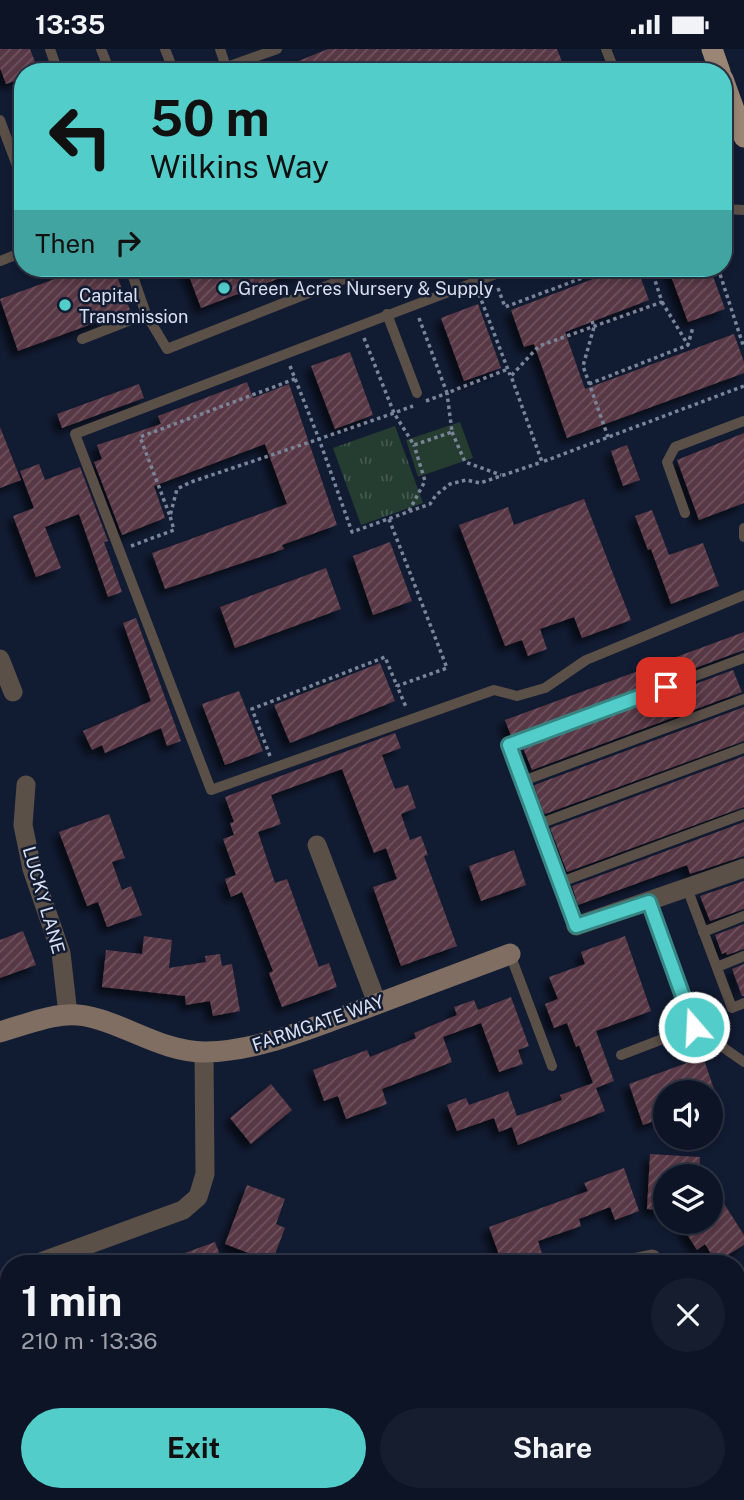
<!DOCTYPE html>
<meta charset="utf-8">
<style>
:root{--surface:#0d1426;--page:#161d2e;--text:#f1f3f6;--muted:#9a9ea7;--line:#2d3343;--accent:#53cdc9}
body{margin:0;font-family:"Public Sans",sans-serif;background:var(--page);color:var(--text);height:100vh;display:flex;flex-direction:column;font-size:26px;white-space:nowrap}
*{box-sizing:border-box;margin:0}
p{font-size:23px;color:var(--muted)}
.icon{flex:none;width:38px;height:38px;fill:none;stroke:currentColor;stroke-width:2;stroke-linecap:round;stroke-linejoin:round}
.map{position:relative;flex:1;overflow:hidden}
.sheet{position:absolute;left:0px;top:1206px;width:746px;height:247px;display:flex;flex-direction:column;background:var(--surface);border-radius:28px 28px 0 0;box-shadow:0 4px 10px #0003,0 0 0 2px var(--line)}
.sheet>*{flex:none}
.top-card{position:absolute;left:14px;top:14px;width:718px;height:214px;border-radius:28px;box-shadow:0 4px 10px #0003,0 0 0 2px var(--line);background:#53cdc9;color:#111;overflow:hidden}
.controls{position:absolute;left:653px;top:1031px;display:grid;gap:14px}
.controls a{display:grid;place-items:center;width:70px;height:70px;border-radius:50%;background:var(--surface);box-shadow:0 4px 10px #0003,0 0 0 2px var(--line);font-size:35px}
.pin{position:absolute;display:grid;place-items:center;width:60px;height:60px;color:#fff;margin:-30px;border-radius:14px;box-shadow:0 4px 10px #0006}
.me{position:absolute;width:77px;margin:-38px;rotate:341deg;stroke-linejoin:round;filter:drop-shadow(0 0 5px #0008)}
.turn{display:flex;align-items:center;gap:24px;height:147px;padding:0 21px;font-size:32px}
.turn .icon{width:91px;height:91px;stroke-width:2.5}
.turn b{display:block;font-size:49px;line-height:60px}
.then{display:flex;align-items:center;height:66px;padding:0 21px;background:#0003;gap:14px;font-size:26px}
.round{display:grid;place-items:center;flex:none;width:74px;height:74px;border-radius:37px;background:var(--page)}
.overview{display:flex;align-items:center;justify-content:space-between;height:119px;padding:0 21px}
h1{font-size:42px;font-weight:700;line-height:52px}
.primary-button{display:flex;gap:14px;margin-top:auto;padding:14px 21px}
.primary-button a{flex:1;height:80px;border-radius:42px;background:var(--accent);color:#111;font-size:28px;font-weight:700;line-height:80px;text-align:center}
.primary-button a+a{background:var(--page);color:var(--text)}
.status{display:flex;justify-content:space-between;align-items:center;height:49px;padding:0 35px;background:var(--surface);direction:ltr}
.status svg{height:19px;fill:currentColor}
.map>svg:first-child{display:block}
</style>
<div class="status"><b>13:35</b><svg viewBox="0 0 49 12"><path d="M0 12V9h3v3zM5 12V6h3v6zM10 12V3h3v9zM15 12V0h3v12zM26 1h20v11H26zM47 4h2v5h-2z"/></svg></div>
<div class="map">
<svg width="744" height="1451" viewBox="0 0 744 1451">
<defs>
<pattern id="park-tufts" width="24" height="20" patternUnits="userSpaceOnUse" patternTransform="scale(1.75)"><rect width="24" height="20" fill="#243d30"/><path d="M3 7l-1-3M5 7V3M7 7l1-3M15 17l-1-3M17 17v-4M19 17l1-3" fill="none" stroke="#43594e"/></pattern>
<pattern id="building-hatch" width="6" height="6" patternUnits="userSpaceOnUse" patternTransform="scale(1.75)"><rect width="6" height="6" fill="#583844"/><path d="M-1 1l2-2M0 6l6-6M5 7l2-2" fill="none" stroke="#6f545f"/></pattern>
<filter id="shadow"><feDropShadow dx="-6" dy="6" stdDeviation="3.5" flood-color="#0009"/></filter>
</defs>
<rect width="100%" height="100%" fill="#111b32"/>
<polygon fill="#243d30" points="460,373 473,409 418,428 406,391"/>
<polygon fill="url(#park-tufts)" points="395,377 423,454 361,476 333,399"/>
<g fill="url(#building-hatch)" filter="url(#shadow)">
<polygon points="0,0 30,0 39,23 23,23 23,29 6,35 0,19"/>
<polygon points="328,0 557,0 563,15 560,16 563,23 271,23"/>
<polygon points="85,219 114,219 130,261 18,302 0,250"/>
<polygon points="186,219 303,219 304,220 201,259"/>
<polygon points="622,219 637,219 649,251 565,283 585,340 734,285 744,313 744,324 567,389 534,295 524,298 511,261"/>
<polygon points="668,219 710,219 725,260 688,273"/>
<polygon points="478,255 501,319 464,332 441,269"/>
<polygon points="350,303 373,366 335,380 311,317"/>
<polygon points="247,333 253,349 289,335 337,476 282,496 284,500 165,540 152,504 287,455 265,395 154,437 165,469 122,486 94,413 102,410 97,396 161,375 158,367"/>
<polygon points="139,335 144,349 62,379 57,365"/>
<polygon points="0,378 21,431 0,439"/>
<polygon points="744,384 744,454 699,471 677,411"/>
<polygon points="627,396 640,431 623,437 611,402"/>
<polygon points="39,415 45,431 80,418 108,492 104,493 122,543 108,548 79,465 45,478 61,519 36,528 13,467 34,459 20,422"/>
<polygon points="584,450 631,571 582,589 574,568 540,580 547,600 528,607 522,591 505,597 459,476 508,458 514,476"/>
<polygon points="652,461 669,506 703,494 719,537 671,555 651,500 648,501 635,467"/>
<polygon points="390,493 412,552 373,566 353,507"/>
<polygon points="326,519 341,560 235,599 220,558"/>
<polygon points="136,569 181,692 167,697 161,679 105,704 102,696 92,701 83,682 151,652 123,574"/>
<polygon points="744,583 744,601 511,687 505,671"/>
<polygon points="380,614 395,652 290,694 274,656"/>
<polygon points="733,621 742,643 532,721 523,699"/>
<polygon points="239,642 263,702 225,716 202,655"/>
<polygon points="744,658 744,692 545,765 543,762 534,737 537,735"/>
<polygon points="395,684 401,699 382,706 395,740 408,736 416,759 401,765 410,791 421,787 428,806 424,807 457,897 401,917 373,838 397,830 386,799 374,804 342,720 271,746 281,775 258,783 275,834 287,830 319,918 329,914 337,938 282,958 269,924 273,922 242,843 231,848 225,830 236,826 223,790 234,786 230,774 234,773 225,748"/>
<polygon points="744,707 744,758 567,823 550,779"/>
<polygon points="109,765 125,809 112,813 122,841 131,837 142,866 107,878 98,853 87,857 59,783"/>
<polygon points="744,773 744,807 690,825 687,816 578,856 572,837"/>
<polygon points="514,801 526,836 481,852 469,817"/>
<polygon points="744,832 744,860 710,872 700,847"/>
<polygon points="744,875 744,900 727,906 726,903 722,905 715,886"/>
<polygon points="23,882 36,916 0,929 0,891"/>
<polygon points="144,887 172,891 169,919 206,913 205,907 220,905 222,917 232,915 240,962 213,967 210,952 186,956 185,947 102,938 106,901 142,905"/>
<polygon points="625,887 651,962 596,982 614,1032 596,1039 605,1062 518,1096 512,1078 499,1083 494,1069 457,1082 447,1056 466,1049 469,1056 508,1042 517,1067 562,1051 560,1046 593,1034 579,996 576,998 567,974 554,979 545,955 558,950 549,928 585,915 581,903"/>
<polygon points="744,915 744,947 742,947 732,920"/>
<polygon points="511,948 529,997 518,1001 523,1015 499,1023 481,974 443,988 452,1013 382,1040 387,1055 346,1070 338,1047 324,1052 313,1021 367,1001 370,1008 416,989 414,984 457,966 454,958 474,951 478,961"/>
<polygon points="703,1008 715,1043 665,1043 665,1068 643,1076 629,1035"/>
<polygon points="271,1035 292,1061 251,1095 230,1069"/>
<polygon points="650,1105 700,1108 699,1127 665,1127 665,1162 647,1160"/>
<polygon points="624,1119 639,1162 615,1171 610,1158 579,1170 581,1177 538,1192 542,1205 517,1214 502,1214 489,1178 588,1142 584,1134"/>
<polygon points="247,1136 285,1150 276,1175 285,1179 272,1213 225,1195"/>
<polygon points="723,1153 744,1186 744,1196 716,1213 705,1195 697,1201 683,1179 692,1172 710,1172 710,1161"/>
<polygon points="215,1193 223,1214 160,1214 160,1213"/>
</g>
<g fill="none" stroke-linecap="round" stroke-linejoin="round">
<g stroke="#7b8498" stroke-width="3.5" stroke-dasharray="3.5 3.5" stroke-linecap="butt">
<polyline points="651,219 662,253 539,297 511,327 542,413 744,337"/>
<polyline points="718,219 744,299"/>
<polyline points="498,239 505,258 609,219"/>
<polyline points="479,245 510,326"/>
<polyline points="662,253 688,296 693,278"/>
<polyline points="419,269 447,344 508,320"/>
<polyline points="592,272 594,278 583,317 608,388"/>
<polyline points="364,289 394,364 413,357"/>
<polyline points="290,317 319,390 394,364 414,396 452,383 447,344"/>
<polyline points="295,330 140,388 170,467 177,440 191,433 319,390 352,483 430,455 436,446 450,435 466,431 480,434 542,413"/>
<polyline points="589,335 688,296"/>
<polyline points="426,352 447,344"/>
<polyline points="452,383 465,413 501,426"/>
<polyline points="409,462 425,432 414,396"/>
<polyline points="389,470 447,619 397,637 406,658"/>
<polyline points="131,497 174,481 170,467"/>
<polyline points="270,707 252,660 385,608 397,637"/>
</g>
<g stroke="#5b5048" stroke-width="10">
<polyline points="50,0 58,23"/>
<polyline points="101,0 110,23"/>
<polyline points="165,0 174,23"/>
<polyline points="220,0 226,18"/>
<polyline points="606,0 615,23"/>
<polyline points="213,23 277,0"/>
<polyline points="0,71 23,133"/>
<polyline points="723,79 738,73"/>
<polyline points="723,160 744,161"/>
<polyline points="0,212 23,203"/>
<polyline points="512,219 75,385 211,741 494,641 517,647 545,639 586,611 744,546"/>
<polyline points="146,265 167,300 372,219"/>
<polyline points="387,265 417,344"/>
<polyline points="82,290 146,265 130,219"/>
<polyline points="685,464 667,413 675,398 744,372"/>
<polyline points="744,479 744,488"/>
<polyline points="744,609 509,696 561,833 744,765"/>
<polyline points="523,732 744,650"/>
<polyline points="539,775 744,699"/>
<polyline points="561,833 576,877"/>
<polyline points="687,839 732,959 744,954"/>
<polyline points="649,853 694,978 744,1013"/>
<polyline points="703,883 744,867"/>
<polyline points="510,905 552,1017"/>
<polyline points="717,918 744,907"/>
<polyline points="621,1006 694,978"/>
</g>
<g stroke="#5b5048" stroke-width="19">
<polyline points="0,610 13,643"/>
<polyline points="26,736 23,776 32,820 61,904 68,965"/>
<polyline points="317,796 377,954"/>
<polyline points="576,877 744,819"/>
<polyline points="38,1214 183,1161 198,1148 205,1125 204,1003"/>
<polyline points="633,1214 652,1210"/>
<polyline points="0,1238 9,1232"/>
<polyline points="75,1451 94,1444"/>
</g>
<path stroke="#7f6e61" stroke-width="21" d="M0,983c21,-6 45,-16 67,-17 44,-3 89,38 139,37 50,-1 97,-21 144,-38 53,-20 107,-40 160,-60"/>
<g stroke="#9b8574" stroke-width="21">
<polyline points="712,0 720,23"/>
<polyline points="723,30 744,88"/>
</g>
</g>
<g fill="none" stroke-linecap="round" stroke-linejoin="round">
<g stroke="#368583" stroke-width="18">
<polyline id="route" points="666,638 509,696 576,877 649,853 694,978"/>
</g>
<use href="#route" stroke="#53cdc9" stroke-width="12"/>
</g>
<g fill="#53cdc9" stroke="#111b32" stroke-width="2.5">
<circle cx="224" cy="239" r="7"/>
<circle cx="65" cy="256" r="7"/>
</g>
<g text-anchor="middle" dominant-baseline="central" stroke-width="5" stroke-linejoin="round" paint-order="stroke">
<g font-size="18" fill="#d9e0f1" stroke="#111b32" text-anchor="start">
<text x="238" y="239">Green Acres Nursery &amp; Supply</text>
<text x="79" y="246">Capital<tspan x="79" dy="21">Transmission</tspan></text>
</g>
<g font-size="18" fill="#d9e0f1" stroke="#111b32">
<text transform="translate(44 851) rotate(74)">LUCKY LANE</text>
<text transform="translate(318 974) rotate(-19)">FARMGATE WAY</text>
</g>
</g>
</svg>
<div class="controls">
<a><svg class="icon" aria-label="sound" viewBox="0 0 24 24"><path d="M4 9h4l5-4v14l-5-4H4zM17 9q2 3 0 6"/></svg></a>
<a><svg class="icon" aria-label="layers" viewBox="0 0 24 24"><path d="M12 4l9 5-9 5-9-5zM3 14l9 5 9-5"/></svg></a>
</div>
<div class="pin" style="left:666px;top:638px;background:#d93025"><svg class="icon" aria-label="arrive" viewBox="0 0 24 24"><path d="M6 21V4h12l-3 4 3 4H6"/></svg></div>
<svg class="me" style="left:694px;top:978px" viewBox="-20 -20 40 40"><circle r="17" fill="#53cdc9" stroke="#fff" stroke-width="3"/><path d="M0-11L8 9 0 5-8 9z" fill="#fff"/></svg>
<div class="top-card">
<div class="turn"><svg class="icon" aria-label="left" viewBox="0 0 24 24"><path d="M17 20v-9H6M10 6l-5 5 5 5"/></svg><div><b>50 m</b>Wilkins Way</div></div>
<div class="then">Then<svg class="icon" aria-label="right" viewBox="0 0 24 24"><path d="M7 20v-9h11M14 6l5 5-5 5"/></svg></div>
</div>
<section class="sheet">
<div class="overview"><div><h1>1 min</h1><p>210 m · 13:36</p></div><a class="round"><svg class="icon" aria-label="close" viewBox="0 0 24 24"><path d="M6 6l12 12M18 6L6 18"/></svg></a></div>
<div class="primary-button"><a>Exit</a><a>Share</a></div>
</section>
</div>
